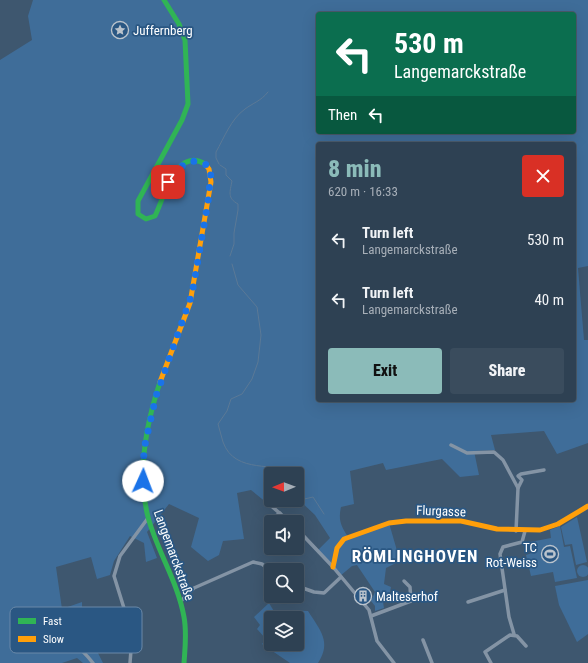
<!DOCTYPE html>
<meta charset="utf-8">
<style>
:root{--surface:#2e4153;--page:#3a4c5d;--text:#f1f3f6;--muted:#a7afb8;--line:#495a6a;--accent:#8bbbb9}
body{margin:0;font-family:"Roboto Condensed",sans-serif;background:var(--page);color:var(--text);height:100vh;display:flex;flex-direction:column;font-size:15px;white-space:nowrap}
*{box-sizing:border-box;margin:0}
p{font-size:13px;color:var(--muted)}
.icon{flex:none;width:22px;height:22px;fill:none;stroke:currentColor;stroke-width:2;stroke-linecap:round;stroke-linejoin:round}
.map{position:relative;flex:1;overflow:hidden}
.sheet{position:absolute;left:316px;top:142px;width:260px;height:260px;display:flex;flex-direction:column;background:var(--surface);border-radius:4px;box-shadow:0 4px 16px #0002,0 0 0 1px var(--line)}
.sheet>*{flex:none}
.banner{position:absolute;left:316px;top:12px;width:260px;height:122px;border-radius:4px;box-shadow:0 4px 16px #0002,0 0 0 1px var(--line);background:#0b6e4f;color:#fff;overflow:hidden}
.needle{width:26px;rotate:269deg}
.tools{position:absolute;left:264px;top:467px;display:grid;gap:8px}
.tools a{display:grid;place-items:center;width:40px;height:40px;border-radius:4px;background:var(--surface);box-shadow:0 4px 16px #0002,0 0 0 1px var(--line);font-size:20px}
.pin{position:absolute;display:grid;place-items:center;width:34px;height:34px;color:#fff;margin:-17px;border-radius:8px;box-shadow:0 2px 6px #0006}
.me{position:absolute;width:44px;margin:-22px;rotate:2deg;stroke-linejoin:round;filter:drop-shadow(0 0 3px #0008)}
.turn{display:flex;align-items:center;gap:14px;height:84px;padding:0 12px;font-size:18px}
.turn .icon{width:52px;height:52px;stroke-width:2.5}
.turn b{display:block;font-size:28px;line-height:34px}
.then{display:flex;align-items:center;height:38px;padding:0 12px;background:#0003;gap:8px;font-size:15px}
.round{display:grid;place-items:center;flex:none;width:42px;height:42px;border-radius:4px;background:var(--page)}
.overview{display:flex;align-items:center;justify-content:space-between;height:68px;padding:0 12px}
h1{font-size:24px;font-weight:800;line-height:30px;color:var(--accent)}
.action{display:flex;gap:8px;margin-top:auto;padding:8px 12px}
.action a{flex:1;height:46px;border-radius:4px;background:var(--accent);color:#111;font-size:16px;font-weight:800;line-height:46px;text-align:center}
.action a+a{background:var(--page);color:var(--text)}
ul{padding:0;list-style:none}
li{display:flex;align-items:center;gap:12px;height:60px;padding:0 12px}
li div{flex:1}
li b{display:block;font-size:15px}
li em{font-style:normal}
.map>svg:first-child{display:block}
</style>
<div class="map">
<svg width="588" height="663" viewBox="0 0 588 663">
<rect width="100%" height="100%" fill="#3e576f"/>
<g fill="#3f6d99" fill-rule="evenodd">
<path d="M33,0h555v266l-10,2 6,72h4v103l-31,11 -13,-23 -53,4 4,15 -21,1 5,24 -19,2 -18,-18 -56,11 -3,-7 -33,8 4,33 -13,3c-3,13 0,19 7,30l41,-14 11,38 -14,7 -2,16 7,3 -1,5 -8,4 2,12 -9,3v-5l-4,-5 4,-9 -18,-27 -5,1 -12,10 -22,-26 12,-12 -15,-23 -18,-17v-24h-26v24l-4,5 -16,-13 -14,3 7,46 -21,2 -4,14 -11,6 -17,-14 8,-29 -30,-14 -22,28 10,26 -11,4 -2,-19 -14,-7 -16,25 -4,14 -13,4 -6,-22 -35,10 6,42 20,-7v19l12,-5 2,9v24l7,14h-20l-6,-5 -15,5h-62v-603l32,-20 -4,-24zM318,14h256v118h-256zM318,144h256v256h-256z"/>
<polygon points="577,517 587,562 576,565 572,544 565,545 561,527"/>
<polygon points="560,526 564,547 570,546 577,578 555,582 553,572 531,576 526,555 532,553 530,542 551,538 550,530"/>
<circle cx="583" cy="571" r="6"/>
<polygon points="588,580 588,634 577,642 559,605 555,586"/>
<path d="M269,603l6,10 10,-3 23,1c12,19 24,31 10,52h-28l-28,-19 4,-5 -9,-10 3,-4 -6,-8zM271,618h26v26h-26z"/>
</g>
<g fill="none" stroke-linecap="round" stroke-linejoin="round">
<g stroke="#5b7996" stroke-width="1">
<path d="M219,164l-3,-6v-6c8,-14 15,-33 29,-43 8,-6 16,-8 23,-17"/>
<path d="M220,165l6,4v6l6,6c-2,11 -5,17 6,23v6l-4,23v11l-4,12"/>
<path d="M232,264l6,21 19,22 4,28 -3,27 -6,17 -10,15 -11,5 -4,12 -9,13c2,6 3,12 5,18 12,34 56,18 65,32"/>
<polyline points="297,497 300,500 313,497 324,514"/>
</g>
<g stroke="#8494a5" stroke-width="3.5">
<polyline points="451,445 467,453 494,452 503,460 518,488 516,531"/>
<polyline points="518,488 522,480 518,476 521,474 544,470"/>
<polyline points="269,504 290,522"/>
<polyline points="280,513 276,516 276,520 286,518"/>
<polyline points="297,529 333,567 369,610 377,641 394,663"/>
<polyline points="297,586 314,592 324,593 341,577"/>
<polyline points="180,602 194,588 253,562 262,564 271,571"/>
<polyline points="468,602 505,590"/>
<polyline points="371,616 411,601 410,587 404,581"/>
<path d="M25,617c6,1 13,2 19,4 16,8 38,28 49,42"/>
<polyline points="514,634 509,617 500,554 503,547 522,542 525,531"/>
<polyline points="423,640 432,663"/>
<polyline points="130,663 131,650 128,621 114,576 120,556 148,518"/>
<polyline points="491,663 485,652 510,635 517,636 526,646"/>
</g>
<g stroke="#30b455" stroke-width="5">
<path d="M164,0l15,24 6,16 3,64 -6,16 -44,81v13l8,5 9,-3c9,-18 21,-70 50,-52"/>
<path d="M160,382c-14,42 -23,91 -12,135 9,34 30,65 36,100 3,16 1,31 0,46"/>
</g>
<g stroke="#ff9f0a" stroke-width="5">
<polyline points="160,382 190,303 211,182 209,169 205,164"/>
<polyline points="333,567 337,548 344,539 389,523 406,521 461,521 497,529 540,530 558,524 588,506"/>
</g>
</g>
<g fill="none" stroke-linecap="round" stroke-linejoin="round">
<polyline stroke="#1a73e8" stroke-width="7" stroke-dasharray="0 12.6" points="143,481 144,449 156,396 192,294 208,202 211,172 208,166 202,162 191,161 178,168 168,182"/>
</g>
<defs>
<g id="sight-ring" transform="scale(0.9)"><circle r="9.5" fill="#2a5783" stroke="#bbc4cd" stroke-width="1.5"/><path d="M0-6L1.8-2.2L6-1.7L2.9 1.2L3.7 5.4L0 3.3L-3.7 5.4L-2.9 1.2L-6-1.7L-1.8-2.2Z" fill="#bbc4cd"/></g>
<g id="stadium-ring" transform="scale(0.9)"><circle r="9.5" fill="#2a5783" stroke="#bbc4cd" stroke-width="1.5"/><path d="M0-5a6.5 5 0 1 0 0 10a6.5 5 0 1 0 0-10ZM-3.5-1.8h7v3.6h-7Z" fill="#bbc4cd"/></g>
<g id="building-ring" transform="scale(0.9)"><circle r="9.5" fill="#2a5783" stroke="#bbc4cd" stroke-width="1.5"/><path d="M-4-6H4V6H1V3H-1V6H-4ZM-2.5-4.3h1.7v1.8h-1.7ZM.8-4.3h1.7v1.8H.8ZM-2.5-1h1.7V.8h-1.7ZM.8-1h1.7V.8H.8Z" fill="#bbc4cd"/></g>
</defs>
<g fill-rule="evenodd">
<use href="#sight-ring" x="120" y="30"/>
<use href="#stadium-ring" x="550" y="554"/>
<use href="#building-ring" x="363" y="596"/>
</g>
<g text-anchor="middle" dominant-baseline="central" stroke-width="3.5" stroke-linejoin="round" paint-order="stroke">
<g font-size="13" fill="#fff" stroke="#2a5783" text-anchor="start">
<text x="133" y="30">Juffernberg</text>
<text x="537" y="547" text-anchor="end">TC<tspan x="537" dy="15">Rot-Weiss</tspan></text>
<text x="376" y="596">Malteserhof</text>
</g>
<g font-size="13" fill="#fff" stroke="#2a5783">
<text transform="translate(441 511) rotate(2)">Flurgasse</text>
<text transform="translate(174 555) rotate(70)">Langemarckstraße</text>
</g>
<g font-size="17" font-weight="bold" letter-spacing="1" fill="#fff" stroke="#2a5783">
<text x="415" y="556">RÖMLINGHOVEN</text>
</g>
</g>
<rect x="10" y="607" width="132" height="46" rx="6" fill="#2a5783" stroke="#6a89a8" stroke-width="1"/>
<rect x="18" y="618" width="18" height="6" fill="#30b455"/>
<rect x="18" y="636" width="18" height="6" fill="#ff9f0a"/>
<g font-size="11" fill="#fff">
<text x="43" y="625">Fast</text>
<text x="43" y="643">Slow</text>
</g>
</svg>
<div class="tools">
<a><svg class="needle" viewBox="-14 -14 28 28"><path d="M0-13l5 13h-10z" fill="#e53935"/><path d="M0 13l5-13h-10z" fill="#a7afb8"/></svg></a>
<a><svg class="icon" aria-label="sound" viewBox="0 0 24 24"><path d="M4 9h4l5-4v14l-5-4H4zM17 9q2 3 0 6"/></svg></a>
<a><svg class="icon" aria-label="search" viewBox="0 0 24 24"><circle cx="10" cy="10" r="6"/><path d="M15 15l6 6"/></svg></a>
<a><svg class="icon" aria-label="layers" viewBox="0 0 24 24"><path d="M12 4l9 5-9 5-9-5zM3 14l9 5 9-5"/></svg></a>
</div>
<div class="pin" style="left:168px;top:182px;background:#d93025"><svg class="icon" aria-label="arrive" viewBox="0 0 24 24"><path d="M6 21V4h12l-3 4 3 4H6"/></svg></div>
<svg class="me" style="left:143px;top:481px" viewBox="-20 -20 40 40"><circle r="19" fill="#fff"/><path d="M0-13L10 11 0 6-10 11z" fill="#1a73e8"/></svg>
<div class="banner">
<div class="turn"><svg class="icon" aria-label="left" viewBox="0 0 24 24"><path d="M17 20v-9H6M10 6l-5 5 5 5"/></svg><div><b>530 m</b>Langemarckstraße</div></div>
<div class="then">Then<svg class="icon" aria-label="left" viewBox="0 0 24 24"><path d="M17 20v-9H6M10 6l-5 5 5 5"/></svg></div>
</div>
<section class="sheet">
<div class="overview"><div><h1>8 min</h1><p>620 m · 16:33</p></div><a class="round" style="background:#d93025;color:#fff"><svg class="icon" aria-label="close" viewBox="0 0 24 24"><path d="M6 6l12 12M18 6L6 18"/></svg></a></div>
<ul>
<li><svg class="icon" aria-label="left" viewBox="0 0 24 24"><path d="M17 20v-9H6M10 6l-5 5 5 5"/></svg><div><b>Turn left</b><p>Langemarckstraße</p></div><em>530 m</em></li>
<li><svg class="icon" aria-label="left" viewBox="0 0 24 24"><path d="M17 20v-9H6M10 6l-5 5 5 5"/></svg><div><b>Turn left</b><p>Langemarckstraße</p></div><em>40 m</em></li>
</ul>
<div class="action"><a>Exit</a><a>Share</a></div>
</section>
</div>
